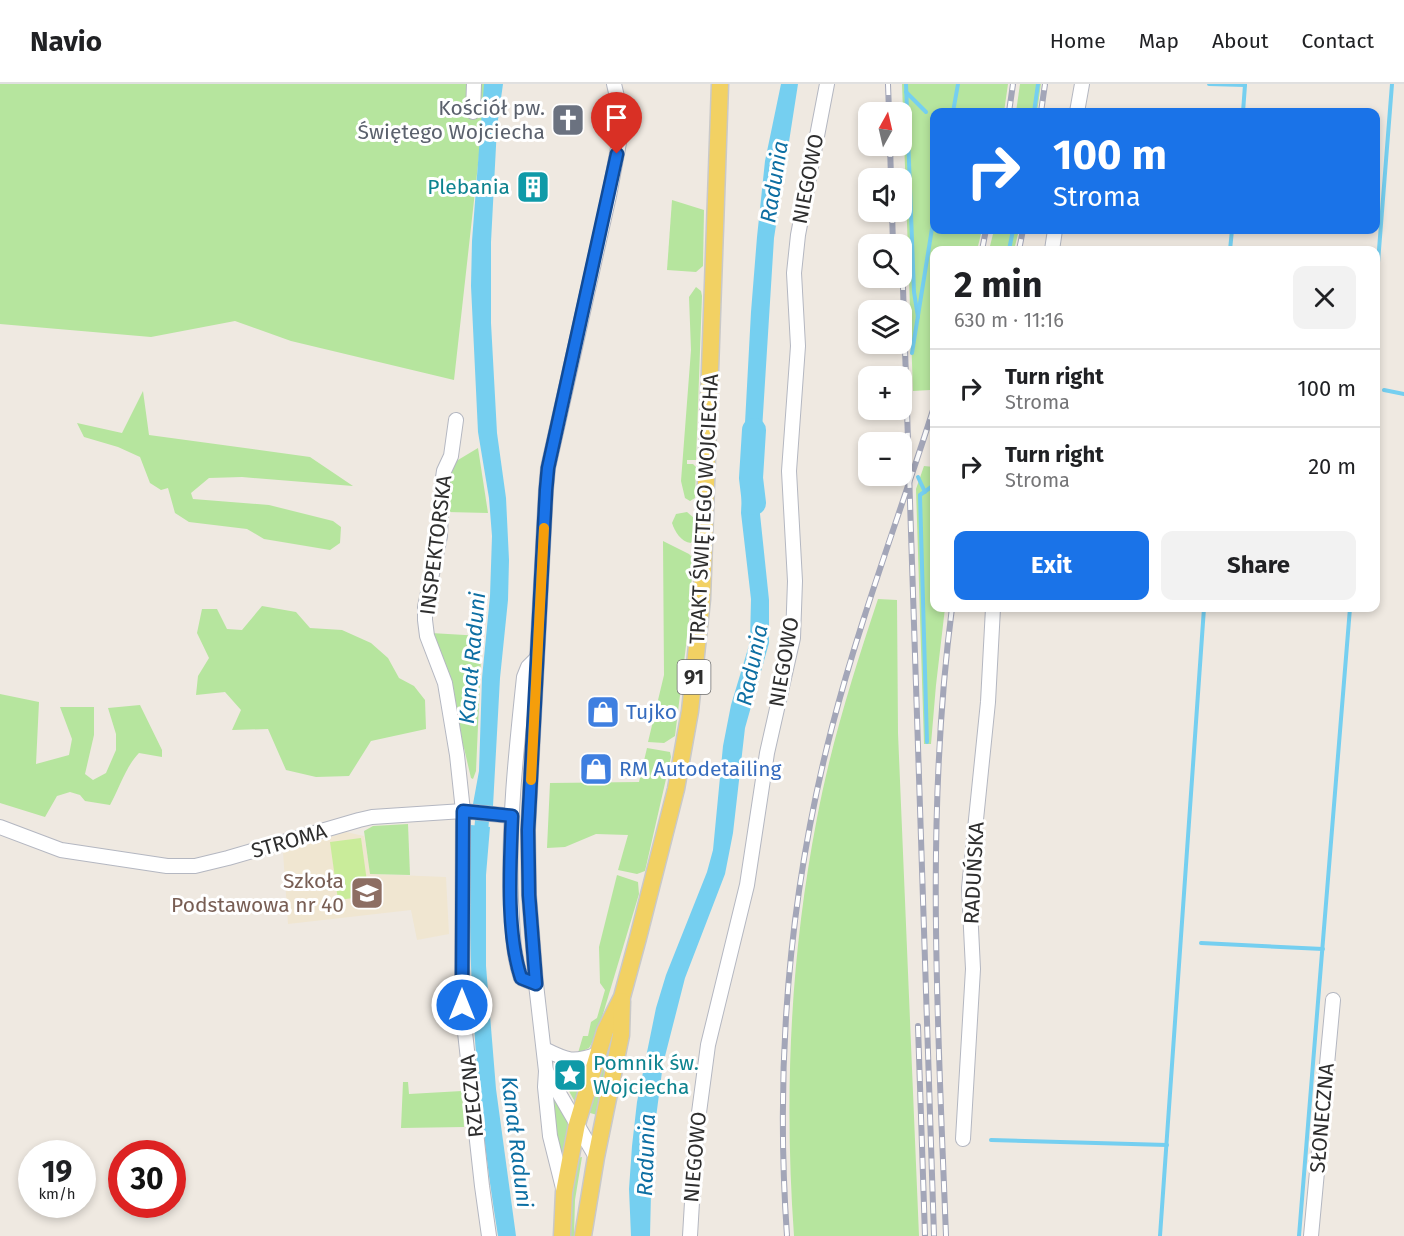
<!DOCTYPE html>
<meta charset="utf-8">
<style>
:root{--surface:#fff;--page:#f2f2f2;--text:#202124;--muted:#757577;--line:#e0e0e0;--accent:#1a73e8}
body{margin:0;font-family:"Fira Sans",sans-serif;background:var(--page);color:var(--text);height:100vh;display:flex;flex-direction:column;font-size:22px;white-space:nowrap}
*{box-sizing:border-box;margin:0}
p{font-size:20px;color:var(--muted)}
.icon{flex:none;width:33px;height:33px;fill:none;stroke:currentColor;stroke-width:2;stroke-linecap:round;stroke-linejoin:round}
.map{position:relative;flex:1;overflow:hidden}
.sheet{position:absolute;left:930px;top:162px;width:450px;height:366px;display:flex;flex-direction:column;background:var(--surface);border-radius:12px;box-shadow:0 3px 9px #0003}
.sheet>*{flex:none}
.top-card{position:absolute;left:930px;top:24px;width:450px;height:126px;border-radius:12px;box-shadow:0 3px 9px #0003;background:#1a73e8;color:#fff;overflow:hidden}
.needle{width:39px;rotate:8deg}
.tools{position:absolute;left:858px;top:18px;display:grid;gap:12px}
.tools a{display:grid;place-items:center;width:54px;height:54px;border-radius:12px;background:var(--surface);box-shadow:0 3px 9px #0003;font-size:30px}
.speed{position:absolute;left:18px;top:1056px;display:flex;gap:12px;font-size:30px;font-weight:700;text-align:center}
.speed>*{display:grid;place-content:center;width:78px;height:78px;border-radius:50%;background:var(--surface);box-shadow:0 3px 9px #0003;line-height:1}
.speed small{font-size:15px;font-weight:400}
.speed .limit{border:9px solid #d22;background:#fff;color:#111}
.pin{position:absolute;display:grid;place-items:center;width:51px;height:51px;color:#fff;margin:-62px -26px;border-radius:50% 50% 50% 0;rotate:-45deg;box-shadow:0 0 6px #0007}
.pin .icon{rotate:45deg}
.me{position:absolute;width:66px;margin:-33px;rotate:0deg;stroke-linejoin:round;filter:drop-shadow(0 0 4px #0008)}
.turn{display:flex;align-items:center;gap:21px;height:126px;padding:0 24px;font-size:27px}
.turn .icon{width:78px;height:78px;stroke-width:2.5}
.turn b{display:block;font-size:42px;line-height:51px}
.round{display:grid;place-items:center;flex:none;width:63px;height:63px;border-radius:12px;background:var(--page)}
.overview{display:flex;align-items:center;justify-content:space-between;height:102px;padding:0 24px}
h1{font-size:36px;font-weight:700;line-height:45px}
.primary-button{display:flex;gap:12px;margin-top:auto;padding:12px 24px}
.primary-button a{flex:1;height:69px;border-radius:12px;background:var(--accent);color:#fff;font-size:24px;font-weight:700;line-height:69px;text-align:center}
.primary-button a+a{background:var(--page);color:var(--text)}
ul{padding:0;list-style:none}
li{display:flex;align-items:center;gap:18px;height:78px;padding:0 24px;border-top:2px solid var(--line)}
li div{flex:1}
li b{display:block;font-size:22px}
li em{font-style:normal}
header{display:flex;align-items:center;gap:36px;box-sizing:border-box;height:84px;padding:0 30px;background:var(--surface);border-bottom:2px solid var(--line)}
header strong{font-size:28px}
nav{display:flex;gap:33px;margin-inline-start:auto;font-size:21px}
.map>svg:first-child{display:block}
</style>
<header>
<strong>Navio</strong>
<nav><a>Home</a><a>Map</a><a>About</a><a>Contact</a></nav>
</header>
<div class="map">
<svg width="1404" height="1152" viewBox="0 0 1404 1152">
<rect width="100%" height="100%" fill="#efe9e1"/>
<polygon fill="#f0e6d1" points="346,748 364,752 371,790 446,793 449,850 417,856 411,826 288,840 283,768"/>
<g fill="#b6e59e">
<polygon points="0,0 487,0 454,296 291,257 235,237 151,253 0,240"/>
<polygon points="902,0 1008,0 1004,28 934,28 934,146 982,146 977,166 934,166 934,308 930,306 913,307"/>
<polygon points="1020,0 1041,0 1037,28 1016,28"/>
<polygon points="672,116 704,126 703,182 696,188 667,186"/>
<polygon points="994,146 1019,146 1014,166 989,166"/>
<polygon points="696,203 701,207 702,212 696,376 687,376 687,380 693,380 696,383 695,414 690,417 685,414 681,397 691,266 689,213"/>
<polygon points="143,307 149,351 310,373 353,402 242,393 209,394 191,409 193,415 269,421 333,437 341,443 340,459 330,466 264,455 247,445 189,438 175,429 168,404 161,406 150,399 140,373 118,363 84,353 77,339 122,349"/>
<polygon points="478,364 488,429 447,428 448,388 453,379"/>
<polygon points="924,382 934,383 934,524 945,524 936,601 931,660 924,660 916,405"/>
<path d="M687,428l7,6v21l-3,4c-10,-1 -16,-11 -19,-20l4,-9z"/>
<polygon points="663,457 689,470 693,474 689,537 675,652 664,659 648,658 664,591"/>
<path d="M878,515l19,1 1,133 21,503h-125c-10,-140 -4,-279 23,-418 14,-74 37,-147 61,-219z"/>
<polygon points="262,522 296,528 310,544 342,546 371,559 388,574 399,594 414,602 425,616 426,645 371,657 349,692 316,693 286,686 268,645 232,646 241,626 225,608 196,611 198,592 209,574 197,549 202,525 217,525 227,545 242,546"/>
<polygon points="431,549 482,552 476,687 473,695 471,694 464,664 461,660"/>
<path d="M0,610l39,8 -3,62 33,-9 3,-16 -12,-32h34v28l-9,39 8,6 13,-7 10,-23v-16l-8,-26 32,-3 22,45v7l-23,-4c-13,13 -20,36 -29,52l-25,-4 -5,-6 -10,-3 -13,4 -12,21 -45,-14z"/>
<polygon points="647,664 670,668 671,673 645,787 637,790 618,786 628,751 596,750 565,763 547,764 550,699 639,698"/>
<polygon points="408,740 410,791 370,790 364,747 373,742"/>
<polygon points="617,791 638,798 639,810 597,950 589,964 578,969 583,952 588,952 591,938 597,934 605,906 600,899 599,863"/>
<polygon points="618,933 597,1031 587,1028"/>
<polygon points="558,980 571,983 585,980 575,1018 560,991"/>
<polygon points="403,998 408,998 409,1010 462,1007 464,1043 401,1044"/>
<polygon points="549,1004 570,1039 561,1077"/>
<polygon points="582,1073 575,1116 574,1152 569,1152 571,1115 577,1074"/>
</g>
<polygon fill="#c9ec9a" points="361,754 369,812 338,816 330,758"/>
<g fill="#75cff0">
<polygon points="484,0 503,0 497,43 491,158 491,239 497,349 506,414 509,476 508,516 500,594 493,722 473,720 479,687 482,594 490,512 492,452 489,414 478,348 471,202 472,157"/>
<polygon points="781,0 798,0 774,154 760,378 743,376 751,228 757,153 765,77"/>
<polygon points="743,386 760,388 760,430 769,516 769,559 745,644 733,749 725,790 685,894 663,980 649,1087 651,1108 650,1152 631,1152 629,1105 632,1062 637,1018 645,978 656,924 666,891 707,788 713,766 723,662 731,621 750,558 751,515 741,429"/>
<path d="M471,741l19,2 -4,48v91l10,123 20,147h-18c-22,-136 -32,-273 -27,-411z"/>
</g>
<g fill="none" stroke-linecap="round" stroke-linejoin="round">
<g stroke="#75cff0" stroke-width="4">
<polyline points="906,0 914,208 918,233"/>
<polyline points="1209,0 1245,1"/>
<polyline points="906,8 926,28"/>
<polyline points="953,28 958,0"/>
<polyline points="1034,28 1038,0"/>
<polyline points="1243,28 1245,1"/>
<polyline points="1009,166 1013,146"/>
<polyline points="1230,166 1232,146"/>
<polyline points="1376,204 1392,0"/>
<polyline points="912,269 934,132"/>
<polyline points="1384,306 1404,310"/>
<polyline points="918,393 925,408"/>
<polyline points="927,658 920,411 934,401"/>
<polyline points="1201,859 1323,865"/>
<polyline points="991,1056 1167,1061"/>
<polyline points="1160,1152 1204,524"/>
<polyline points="1299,1152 1350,524"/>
</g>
<polyline stroke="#75cff0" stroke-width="14" points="480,759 485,703"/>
<polyline stroke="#75cff0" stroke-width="24" points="754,419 751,394 754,346"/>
<g stroke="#b4b7c1" stroke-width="16">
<g id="minor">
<polyline points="473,28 474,0"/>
<polyline points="1077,28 1082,0"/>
<polyline points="1052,166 1055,146"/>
<polyline points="456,336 451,372 444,387 442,400 440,452 425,523 425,536 427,552 445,599 457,671 463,727 462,921 482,1102 489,1152"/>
<polyline points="0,743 61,766 167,782 195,782 228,774 359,736 372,733 463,727 511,732"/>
<path d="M536,900l-15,-6c-9,-27 -8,-48 -10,-77 -3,-75 5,-149 13,-224l4,-10 9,-9"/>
<path d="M544,965c24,12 29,14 54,5"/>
<polyline points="546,987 596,1073"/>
<polyline points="963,1055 973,885 969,804 988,618 993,524"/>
<polyline points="563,1104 550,1052 545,1003 546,987 536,900 529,811 528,746 546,406 548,384 609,112 621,48 621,30 614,0"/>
<polyline points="690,1152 696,1051 708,961 747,801 767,669 793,554 795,497 789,387 798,262 794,189 798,151 827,0"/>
<polyline points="1311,1152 1333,916"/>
</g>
</g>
<g stroke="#c9c9c9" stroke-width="19">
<g id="major">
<polyline points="562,1152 564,1108 577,1040 605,947 622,913 638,854 676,705 690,627 702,515 720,0"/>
<polyline points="583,1152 596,1073 621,951 622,917"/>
</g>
</g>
<use href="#minor" stroke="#fff" stroke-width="14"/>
<use href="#major" stroke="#f2d163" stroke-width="16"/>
<g stroke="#a3a6b8" stroke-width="6">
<g id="rail">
<polyline points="888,0 889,28"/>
<polyline points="1009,28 1013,0"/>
<polyline points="1041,28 1045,0"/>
<polyline points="890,62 891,94"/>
<polyline points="892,128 893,160"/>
<polyline points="982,166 986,146"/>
<polyline points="1019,166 1023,146"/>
<polyline points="902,173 934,1152"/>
<polyline points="918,942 925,1152"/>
<path d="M787,1152c-12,-171 2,-343 45,-509 28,-108 68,-213 102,-320"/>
<path d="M946,1152c-8,-209 -21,-420 6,-628"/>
</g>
</g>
<use href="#rail" stroke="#fff" stroke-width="4" stroke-dasharray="11" stroke-linecap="butt"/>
</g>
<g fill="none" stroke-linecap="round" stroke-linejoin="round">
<g stroke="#114b97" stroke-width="15">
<path id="route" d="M462,921l1,-194 49,5c-2,50 -6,116 9,162l15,6 -7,-89 -1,-65 18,-340 2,-22 69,-314"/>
</g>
<use href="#route" stroke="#1a73e8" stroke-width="10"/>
<polyline stroke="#f59e0b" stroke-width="10" points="531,696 544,444"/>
</g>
<defs>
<g id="church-square" transform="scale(1.725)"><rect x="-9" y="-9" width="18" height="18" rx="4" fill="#6b7280" stroke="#fff"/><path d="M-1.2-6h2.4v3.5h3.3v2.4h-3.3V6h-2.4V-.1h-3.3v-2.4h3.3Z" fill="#fff"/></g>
<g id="building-square" transform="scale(1.725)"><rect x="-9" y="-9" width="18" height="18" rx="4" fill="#0f9aa8" stroke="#fff"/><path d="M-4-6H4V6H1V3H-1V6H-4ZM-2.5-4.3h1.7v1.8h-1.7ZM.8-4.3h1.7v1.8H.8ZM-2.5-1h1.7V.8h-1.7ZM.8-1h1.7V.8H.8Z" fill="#fff"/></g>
<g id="shop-square" transform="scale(1.725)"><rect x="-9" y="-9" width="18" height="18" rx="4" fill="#3f7fe0" stroke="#fff"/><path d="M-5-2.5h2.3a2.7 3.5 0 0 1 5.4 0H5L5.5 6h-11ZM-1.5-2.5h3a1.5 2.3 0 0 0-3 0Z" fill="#fff"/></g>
<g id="school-square" transform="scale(1.725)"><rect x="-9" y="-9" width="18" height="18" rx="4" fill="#8d6e63" stroke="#fff"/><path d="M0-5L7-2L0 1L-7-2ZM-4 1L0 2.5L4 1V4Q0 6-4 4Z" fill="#fff"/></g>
<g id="sight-square" transform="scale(1.725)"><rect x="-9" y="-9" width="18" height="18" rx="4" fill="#0f9aa8" stroke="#fff"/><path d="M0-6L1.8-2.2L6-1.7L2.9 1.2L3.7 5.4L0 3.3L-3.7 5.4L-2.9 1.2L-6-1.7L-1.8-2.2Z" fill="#fff"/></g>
</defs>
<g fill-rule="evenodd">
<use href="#church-square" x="568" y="36"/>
<use href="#building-square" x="533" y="103"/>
<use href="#shop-square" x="603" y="628"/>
<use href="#shop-square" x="596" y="685"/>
<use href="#school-square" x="367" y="809"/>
<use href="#sight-square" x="570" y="991"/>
</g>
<g text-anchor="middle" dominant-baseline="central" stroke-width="6" stroke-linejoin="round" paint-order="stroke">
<rect fill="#fff" stroke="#6d6d6d" stroke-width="1.5" x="677.5" y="576" width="33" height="34" rx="4.5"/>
<g font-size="20" font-weight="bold" fill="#2e2e2e">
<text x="694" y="593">91</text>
</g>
<g font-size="21" fill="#5b616d" stroke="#fff" text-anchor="end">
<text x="545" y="24">Kościół pw.<tspan x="545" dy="24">Świętego Wojciecha</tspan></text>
</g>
<g font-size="21" fill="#2e2e2e" stroke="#fff">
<text transform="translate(808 95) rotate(-79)">NIEGOWO</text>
<text transform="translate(704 425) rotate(-87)">TRAKT ŚWIĘTEGO WOJCIECHA</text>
<text transform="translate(436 461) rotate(-83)">INSPEKTORSKA</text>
<text transform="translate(784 578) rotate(-80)">NIEGOWO</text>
<text transform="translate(289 757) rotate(-16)">STROMA</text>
<text transform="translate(974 789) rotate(-87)">RADUŃSKA</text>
<text transform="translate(472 1012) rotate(-96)">RZECZNA</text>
<text transform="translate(1322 1034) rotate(-85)">SŁONECZNA</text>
<text transform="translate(695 1073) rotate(-85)">NIEGOWO</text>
</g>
<g font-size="21" fill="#0d838f" stroke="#fff" text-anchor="end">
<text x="510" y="103">Plebania</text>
<text x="593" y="979" text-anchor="start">Pomnik św.<tspan x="593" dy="24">Wojciecha</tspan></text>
</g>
<g font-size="21" fill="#366cbe" stroke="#fff" text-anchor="start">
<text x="626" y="628">Tujko</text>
<text x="619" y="685">RM Autodetailing</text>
</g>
<g font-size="21" fill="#785e54" stroke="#fff" text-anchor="end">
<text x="344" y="797">Szkoła<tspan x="344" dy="24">Podstawowa nr 40</tspan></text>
</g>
<g font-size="22" font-style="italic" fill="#0d6fa3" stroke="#fff">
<text transform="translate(774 98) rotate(-81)">Radunia</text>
<text transform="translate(472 574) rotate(-85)">Kanał Raduni</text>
<text transform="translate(752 581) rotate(-78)">Radunia</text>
<text transform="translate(517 1058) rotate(83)">Kanał Raduni</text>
<text transform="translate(646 1071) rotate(-88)">Radunia</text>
</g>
</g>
</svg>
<div class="tools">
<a><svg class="needle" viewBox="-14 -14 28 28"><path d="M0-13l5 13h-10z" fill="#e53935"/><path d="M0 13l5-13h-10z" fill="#757577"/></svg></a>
<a><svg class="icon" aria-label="sound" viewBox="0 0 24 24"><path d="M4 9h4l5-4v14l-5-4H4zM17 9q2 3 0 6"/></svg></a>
<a><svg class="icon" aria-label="search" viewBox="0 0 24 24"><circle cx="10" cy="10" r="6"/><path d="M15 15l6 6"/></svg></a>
<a><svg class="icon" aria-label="layers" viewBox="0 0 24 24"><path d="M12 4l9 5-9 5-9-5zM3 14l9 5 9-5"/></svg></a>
<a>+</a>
<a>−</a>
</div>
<div class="speed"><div>19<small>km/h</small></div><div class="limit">30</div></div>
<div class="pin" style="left:617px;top:70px;background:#d93025"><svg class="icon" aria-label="arrive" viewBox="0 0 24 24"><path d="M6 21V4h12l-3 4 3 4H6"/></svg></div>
<svg class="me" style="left:462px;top:921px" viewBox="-20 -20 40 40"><circle r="17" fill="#1a73e8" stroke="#fff" stroke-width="3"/><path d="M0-11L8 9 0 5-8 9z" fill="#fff"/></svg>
<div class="top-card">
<div class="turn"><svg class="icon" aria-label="right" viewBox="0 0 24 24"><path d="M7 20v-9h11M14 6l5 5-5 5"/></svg><div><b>100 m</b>Stroma</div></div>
</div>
<section class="sheet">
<div class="overview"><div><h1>2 min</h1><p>630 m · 11:16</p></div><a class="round"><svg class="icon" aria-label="close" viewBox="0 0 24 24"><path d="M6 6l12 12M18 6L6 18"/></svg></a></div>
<ul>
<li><svg class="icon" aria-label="right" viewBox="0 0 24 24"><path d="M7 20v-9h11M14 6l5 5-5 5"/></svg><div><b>Turn right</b><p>Stroma</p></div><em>100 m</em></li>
<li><svg class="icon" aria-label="right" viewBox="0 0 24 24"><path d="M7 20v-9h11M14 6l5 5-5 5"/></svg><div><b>Turn right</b><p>Stroma</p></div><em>20 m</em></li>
</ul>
<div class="primary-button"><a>Exit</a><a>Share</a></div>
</section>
</div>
